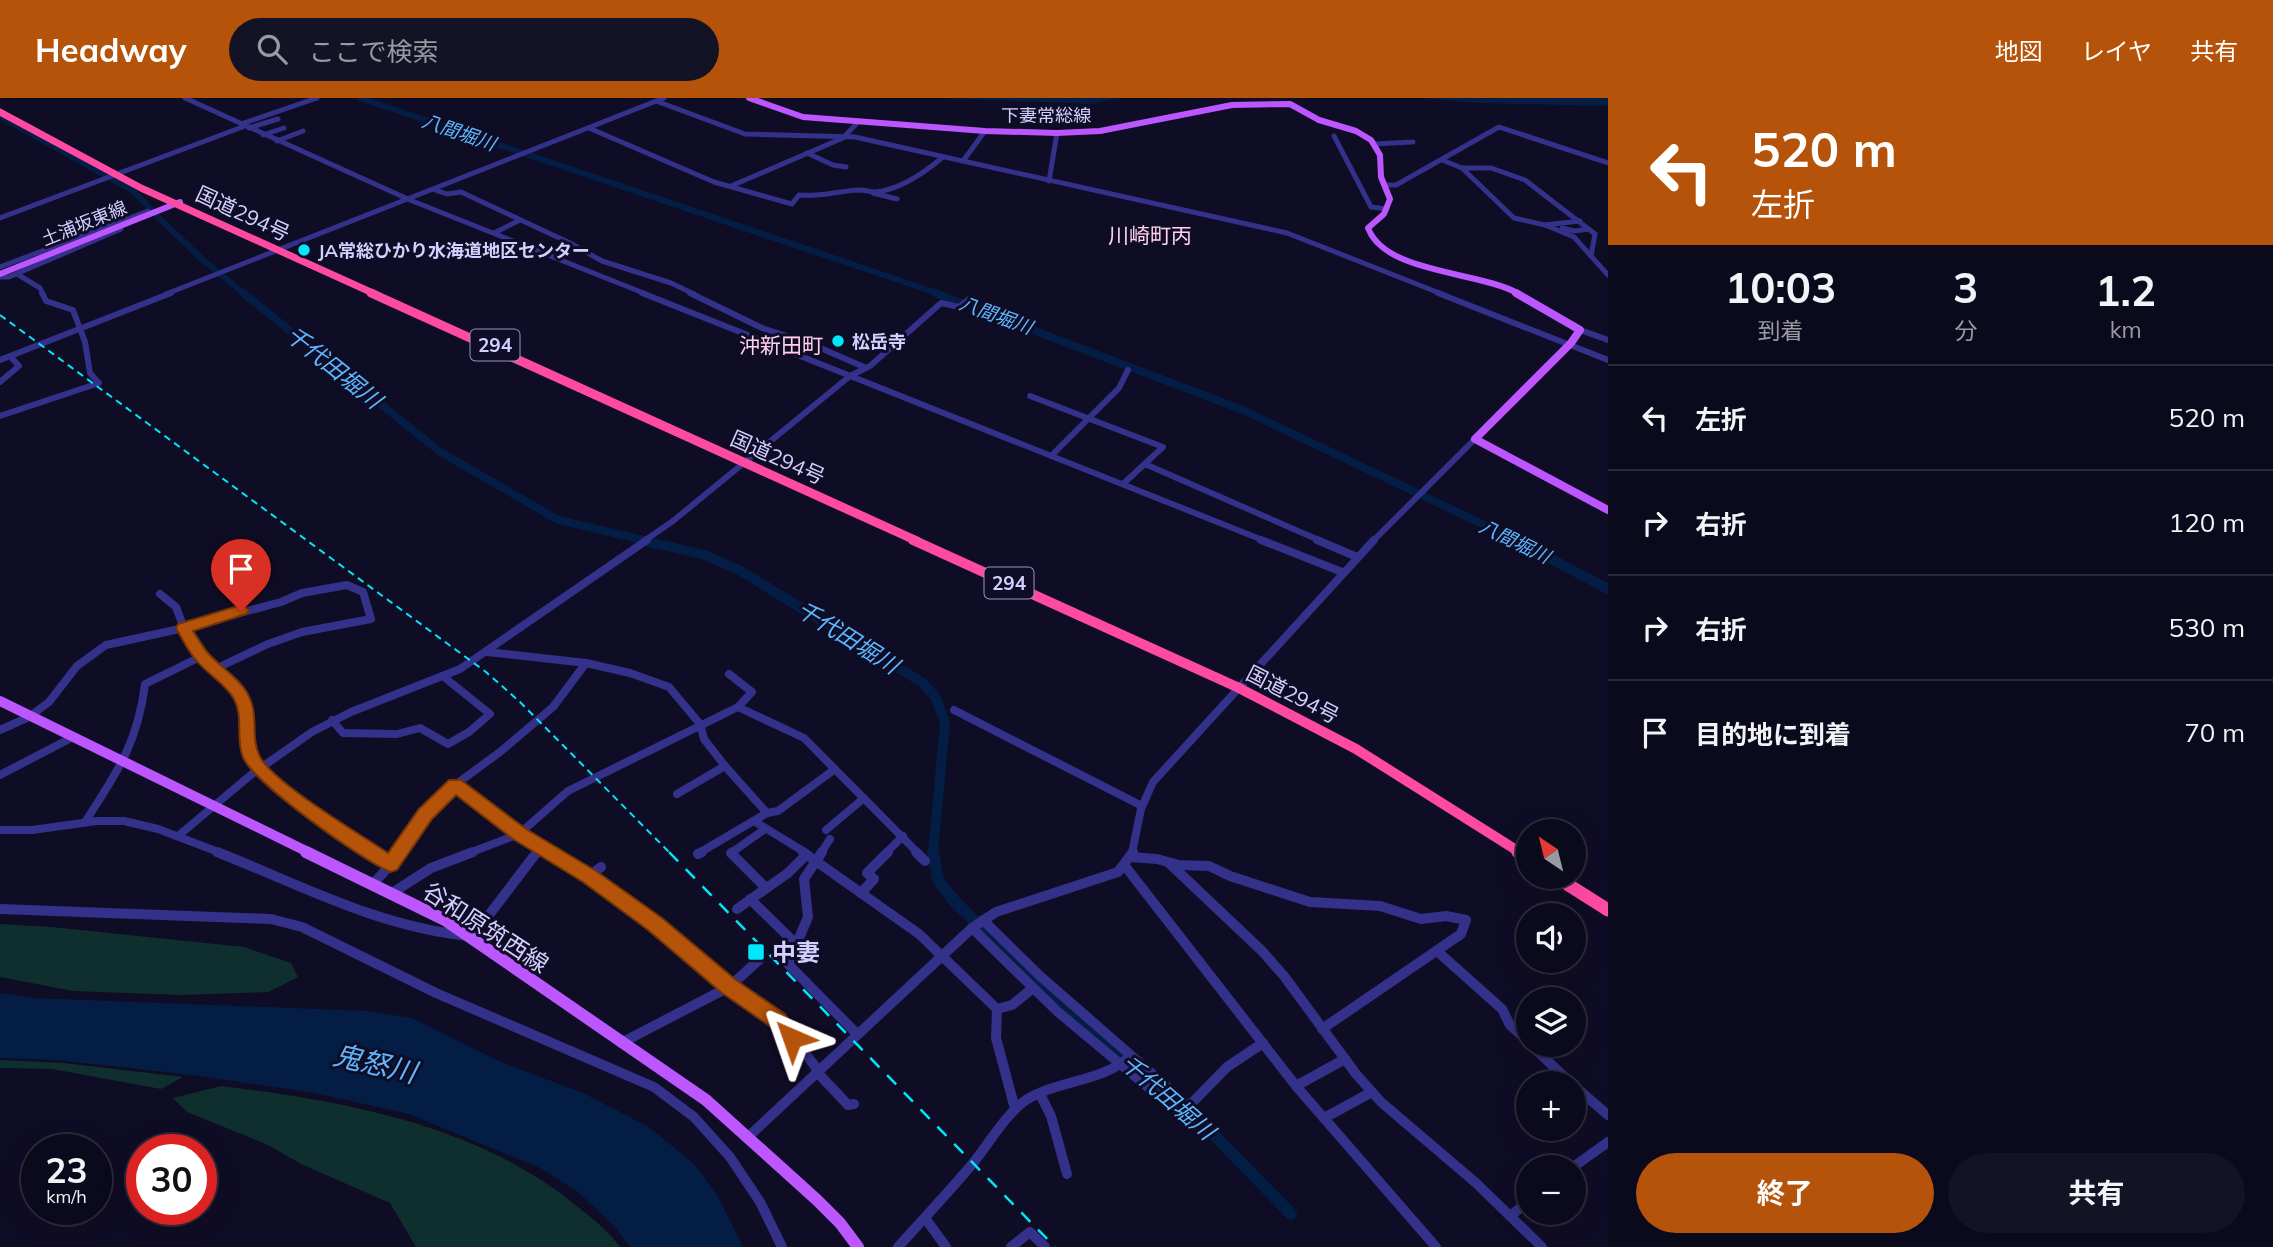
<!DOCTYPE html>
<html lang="ja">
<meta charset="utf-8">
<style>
:root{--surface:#0b091c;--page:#141225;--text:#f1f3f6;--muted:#9a9aa3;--line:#2b2a3b;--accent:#b45309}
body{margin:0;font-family:Mulish,"Noto Sans JP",sans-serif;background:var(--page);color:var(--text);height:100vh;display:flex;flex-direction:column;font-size:26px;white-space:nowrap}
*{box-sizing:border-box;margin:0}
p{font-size:23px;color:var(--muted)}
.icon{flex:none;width:38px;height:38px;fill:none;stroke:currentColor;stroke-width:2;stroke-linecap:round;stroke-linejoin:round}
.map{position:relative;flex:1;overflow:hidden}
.panel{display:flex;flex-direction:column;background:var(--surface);width:665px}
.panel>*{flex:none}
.banner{background:#b45309;color:#fff;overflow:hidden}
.needle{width:46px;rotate:325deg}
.fabs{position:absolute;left:1516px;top:721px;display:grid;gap:14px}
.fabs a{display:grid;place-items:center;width:70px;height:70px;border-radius:50%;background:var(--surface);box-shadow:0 7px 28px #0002,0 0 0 2px var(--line);font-size:35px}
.speed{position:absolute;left:21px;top:1036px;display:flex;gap:14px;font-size:35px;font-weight:700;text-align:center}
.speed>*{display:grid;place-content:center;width:91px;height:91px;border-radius:50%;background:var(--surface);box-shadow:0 7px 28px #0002,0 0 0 2px var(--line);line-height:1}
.speed small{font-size:18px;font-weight:400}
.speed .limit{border:10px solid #d22;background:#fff;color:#111}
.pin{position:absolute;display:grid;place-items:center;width:60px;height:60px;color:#fff;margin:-72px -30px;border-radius:50% 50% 50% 0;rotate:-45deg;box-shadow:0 0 7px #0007}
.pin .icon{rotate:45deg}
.me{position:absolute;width:77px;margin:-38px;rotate:317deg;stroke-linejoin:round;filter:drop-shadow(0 0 5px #0008)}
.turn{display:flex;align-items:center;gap:24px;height:147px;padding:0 28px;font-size:32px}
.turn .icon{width:91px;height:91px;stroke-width:2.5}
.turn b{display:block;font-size:49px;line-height:60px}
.eta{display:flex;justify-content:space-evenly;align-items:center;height:119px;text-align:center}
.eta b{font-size:42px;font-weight:700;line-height:49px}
.action{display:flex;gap:14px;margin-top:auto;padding:14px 28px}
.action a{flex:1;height:80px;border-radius:42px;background:var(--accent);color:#fff;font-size:28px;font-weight:700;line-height:80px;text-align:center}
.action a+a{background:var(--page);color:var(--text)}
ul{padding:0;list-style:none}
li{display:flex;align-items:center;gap:21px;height:105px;padding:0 28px;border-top:2px solid var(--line)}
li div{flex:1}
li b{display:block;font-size:26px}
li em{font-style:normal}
header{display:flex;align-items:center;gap:42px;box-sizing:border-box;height:98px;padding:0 35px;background:var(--accent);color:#fff}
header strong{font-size:33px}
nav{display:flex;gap:38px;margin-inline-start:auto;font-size:24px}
.search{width:490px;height:63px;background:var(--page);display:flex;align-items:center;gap:18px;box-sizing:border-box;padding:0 24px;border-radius:38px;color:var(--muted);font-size:26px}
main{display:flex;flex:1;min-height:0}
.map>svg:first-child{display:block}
</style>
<header>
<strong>Headway</strong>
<div class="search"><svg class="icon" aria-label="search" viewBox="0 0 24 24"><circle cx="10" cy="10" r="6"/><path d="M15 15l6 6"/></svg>ここで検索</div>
<nav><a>地図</a><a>レイヤ</a><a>共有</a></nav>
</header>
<main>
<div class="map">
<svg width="1608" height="1149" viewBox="0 0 1608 1149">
<rect width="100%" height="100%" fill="#0f0c25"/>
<g fill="#0e2f2d">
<polygon points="0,826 52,829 244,849 291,865 298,879 269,894 180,897 73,893 0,879"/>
<polygon points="0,962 64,965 183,979 161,991 52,971 0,970"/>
<path d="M221,988c125,15 258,39 357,121 16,13 31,24 42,40h-204l-26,-44 -89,-39 -33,-19 -81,-33 -14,-14z"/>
</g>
<g fill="#041d45">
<polygon points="946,0 1119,0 1091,6"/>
<polygon points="1426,0 1608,0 1608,8 1476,5"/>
<polygon points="0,895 34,900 368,913 412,920 499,963 585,996 649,1029 695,1067 717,1097 743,1149 630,1149 613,1127 577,1093 540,1070 409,1016 310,994 192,977 56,962 0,960"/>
</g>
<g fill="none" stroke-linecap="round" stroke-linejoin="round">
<g stroke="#041d45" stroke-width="6">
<polyline points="360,0 940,196"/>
<polyline points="0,18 108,79"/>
<polyline points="110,80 133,93 151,111"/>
<polyline points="156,117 204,163 245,196"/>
</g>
<g stroke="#041d45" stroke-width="8">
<polyline points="243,195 439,353 558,422 648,443"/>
<polyline points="935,195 1243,312 1518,443"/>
</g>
<g stroke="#041d45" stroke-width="10">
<polyline points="640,442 705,457 741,473 923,585 936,600 945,625 933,755"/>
<polyline points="1515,442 1608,491"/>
</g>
<polyline stroke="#041d45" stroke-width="12" points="933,754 938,782 955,804 1074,918 1214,1037 1291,1116"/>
<g stroke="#333189" stroke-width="5">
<polyline points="185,0 410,102 646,196"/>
<polyline points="656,3 745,36 855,39 1287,135 1442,196"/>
<polyline points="241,26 317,0"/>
<polyline points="249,30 278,21"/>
<path d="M589,30l125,54 78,22 7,-9c21,2 39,-4 60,-5 6,0 11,2 16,2 25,-2 49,-19 68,-35"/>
<polyline points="263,37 284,30"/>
<polyline points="1334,38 1371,109 1387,111"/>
<polyline points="277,43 303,33"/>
<polyline points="1374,46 1413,44"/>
<polyline points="807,55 833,67 846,69"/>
<polyline points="1442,62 1462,70 1491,70 1525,82 1595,136 1591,158"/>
<polyline points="963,63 985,33"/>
<polyline points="1462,70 1514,120 1545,127 1574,139 1608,177"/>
<polyline points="1049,83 1057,35"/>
<polyline points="1384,87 1396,87 1499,29 1608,65"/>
<polyline points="731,88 843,40 859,23"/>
<polyline points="435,92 447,96 461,94 570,145 602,163 671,185 694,196"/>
<polyline points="873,95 897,101"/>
<polyline points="0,120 245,28"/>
<polyline points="1545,127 1580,123"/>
<polyline points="1562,130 1574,133 1589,131"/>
<polyline points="494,135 520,122"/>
<polyline points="0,169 148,113"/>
<polyline points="17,176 40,190 43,196"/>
<polyline points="0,179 9,179 121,131"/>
<polyline points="166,196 664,0"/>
</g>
<g stroke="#333189" stroke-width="6">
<polyline points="642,195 1265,443"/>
<polyline points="690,195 762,230 809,245 864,269"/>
<polyline points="1438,195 1608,262"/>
<polyline points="1580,232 1608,242"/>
<polyline points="0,262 171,195"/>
<polyline points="0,284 19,268 10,258"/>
<polyline points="1030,298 1163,349 1123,386"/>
<polyline points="0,318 99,285 90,275 85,244 73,212 46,203 42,195"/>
<polyline points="1051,358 1119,290 1128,272"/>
<polyline points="1145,366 1321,443"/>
<polyline points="644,443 673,423 850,278 870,268 941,205 959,209 969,201"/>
<polyline points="1373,443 1475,341"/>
</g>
<g stroke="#333189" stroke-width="8">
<polyline points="1261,442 1342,474"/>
<polyline points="1317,442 1357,459"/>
<polyline points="160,496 176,509 184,530 202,558 238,594 248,616 246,640 251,659 259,670 298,704 375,755"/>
<polyline points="487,554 586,565 630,575 669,589 700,626 704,641 725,668 767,715"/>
<polyline points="738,609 804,640 918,755"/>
<polyline points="954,612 1142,708"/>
<polyline points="332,622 343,635 397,636 420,630 448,646 469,634 490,616 444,579"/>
<polyline points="0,632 29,619 49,604 77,568 106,547 184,530 281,504 302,495 347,487 363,494 371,521 302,534 268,546 213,572"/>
<polyline points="0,677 73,639"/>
<polyline points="455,687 519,736 551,755"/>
<polyline points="677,696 725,668"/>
<polyline points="754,723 806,755"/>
<path d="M85,724c31,-48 53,-79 60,-138l57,-28"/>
<polyline points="0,732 32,732 97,723 124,723 158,731 221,755"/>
<polyline points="826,732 864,700"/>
<polyline points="178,738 252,676 312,634 351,614 460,571 647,442"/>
<polyline points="400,755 409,739 444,695 500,654 553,609 586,565"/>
<polyline points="469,755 519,736 568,693 738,609 752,594 729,576"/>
<polyline points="536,755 541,749"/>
<polyline points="699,755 767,715 778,713 835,671"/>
<polyline points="731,755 765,731"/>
<polyline points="821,755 830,741"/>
<polyline points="886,755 903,738"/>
<polyline points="1132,755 1141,711 1153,684 1374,442"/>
</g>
<g stroke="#333189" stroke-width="10">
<path d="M217,754c84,33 161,75 252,84l20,-21 48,-63"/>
<polyline points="373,754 391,766"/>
<path d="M548,754c64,38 120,83 177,131 16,14 37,21 53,37 15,14 27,34 40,50"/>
<polyline points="733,754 731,755 765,789"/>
<polyline points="803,754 919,836 997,911 1012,907 1033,890"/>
<polyline points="822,754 804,781 808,819 788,866 856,935"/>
<polyline points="916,754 925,763"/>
<polyline points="698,756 702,754"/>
<polyline points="1130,759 1157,761 1179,767 1209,768 1230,778 1310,804 1380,808 1421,821 1446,818 1466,822 1461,836 1322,931"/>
<polyline points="1169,765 1262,853 1284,878 1356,976 1381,1004 1476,1085 1542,1149"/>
<polyline points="1125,768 1296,988 1436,1149"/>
<polyline points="589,778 601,769"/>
<polyline points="373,786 402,754"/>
<polyline points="392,795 431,770 473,754"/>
<polyline points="861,795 874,781 867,775 888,754"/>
<polyline points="750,801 796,846"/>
<polyline points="0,811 271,821 302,829 436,895 654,989 694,1019 730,1059 760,1104 782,1149"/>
<polyline points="737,811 788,775 806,757"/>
<polyline points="983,822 1040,878 1189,1008 1227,969 1263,945"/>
<polyline points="972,830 1058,914 1167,1005"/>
<polyline points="1437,853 1502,911 1510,927 1528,943"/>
<polyline points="997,911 996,940 1015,1011"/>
<polyline points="621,945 729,889 759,862"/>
<polyline points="1531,947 1571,985"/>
<polyline points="816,973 848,1007 854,1006"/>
<polyline points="1573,987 1608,1017"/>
<polyline points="1296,988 1345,961"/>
<polyline points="1040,996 1051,1018 1067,1076"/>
<polyline points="1324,1020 1372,994"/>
<polyline points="748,1039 972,830 996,814 1118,774 1133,754"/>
<polyline points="1573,1069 1608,1044"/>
<polyline points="1510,1118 1528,1104"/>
<polyline points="925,1120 946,1149"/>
<path d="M898,1149c25,-28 52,-56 76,-85 16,-20 31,-47 52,-62 31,-20 78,-18 104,-44"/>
<polyline points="1011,1149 1030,1134 1045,1149"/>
</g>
<g stroke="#bc56ff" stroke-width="6">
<path d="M749,0l54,19 182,14 72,2 43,-2 132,-26 58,-1 29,16 37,11 15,9 9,15 1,22 9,22 -6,15 -16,14c17,46 112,43 151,66"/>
<polyline points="0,176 180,104"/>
</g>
<polyline stroke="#bc56ff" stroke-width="8" points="1516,195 1580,232 1571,245 1475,341 1608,412"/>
<polyline stroke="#bc56ff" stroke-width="10" points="0,603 310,755"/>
<polyline stroke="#bc56ff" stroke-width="12" points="306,754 445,822 706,1002 817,1102 840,1125 858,1149"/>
<polyline stroke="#ff4aa4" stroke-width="7" points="0,14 141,90 375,196"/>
<polyline stroke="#ff4aa4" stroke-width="9" points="371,195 917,443"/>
<polyline stroke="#ff4aa4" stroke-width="10" points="913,442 1237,589 1356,651 1521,755"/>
<g stroke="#ff4aa4" stroke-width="13">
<polyline points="1518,754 1528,760"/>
<polyline points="1556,779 1608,812"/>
</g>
<polyline stroke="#00e6fa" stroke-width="2" stroke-dasharray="7 5" stroke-linecap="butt" points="0,217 486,574 520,604 670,755"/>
<polyline stroke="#00e6fa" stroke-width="2.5" stroke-dasharray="13 11" stroke-linecap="butt" points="669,754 1055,1149"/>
</g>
<path fill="#b45309" stroke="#753606" stroke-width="2" d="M241,507l5,2 3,4 -3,3 -53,17c5,7 9,15 15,22 11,13 29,23 38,38 15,24 3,44 14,66 15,27 100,77 128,96l31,-44 30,-29h12l65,49 70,42 66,47 74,62 49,34 17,24 -3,7 -7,2 -7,-2 -14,-18 -49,-34 -74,-63 -65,-48 -70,-43 -57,-44 -24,24 -35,51 -6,2c-27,-10 -139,-90 -148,-115 -8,-19 1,-40 -9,-58 -8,-15 -27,-25 -38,-39 -8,-9 -14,-21 -20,-32l2,-4z"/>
<g fill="#00e6fa" stroke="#0f0c25" stroke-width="2.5">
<circle cx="304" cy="152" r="7"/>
<circle cx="838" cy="243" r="7"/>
<rect x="747" y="845" width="18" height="18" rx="3.5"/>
</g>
<g text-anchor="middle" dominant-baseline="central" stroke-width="6" stroke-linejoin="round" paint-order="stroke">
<g font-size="18" fill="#d4cfff" stroke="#0f0c25">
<text x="1046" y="17">下妻常総線</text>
<text transform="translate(84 125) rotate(-22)">土浦坂東線</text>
</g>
<g font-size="18" font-weight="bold" fill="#d4cfff" stroke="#0f0c25" text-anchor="start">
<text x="318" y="152">JA常総ひかり水海道地区センター</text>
<text x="852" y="243">松岳寺</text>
</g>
<g font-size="19" font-style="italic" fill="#5db7ff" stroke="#0f0c25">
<text transform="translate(459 34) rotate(19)">八間堀川</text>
<text transform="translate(996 217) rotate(20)">八間堀川</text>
<text transform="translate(1515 443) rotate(26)">八間堀川</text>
</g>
<g fill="#0f0c25" stroke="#9994be" stroke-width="2">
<rect x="470.5" y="231.5" width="49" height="31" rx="5"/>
<rect x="984.5" y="469.5" width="49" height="31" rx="5"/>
</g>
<g font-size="19" font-weight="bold" fill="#d4cfff">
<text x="495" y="247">294</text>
<text x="1009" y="485">294</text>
</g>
<g font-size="21" fill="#d4cfff" stroke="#0f0c25">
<text transform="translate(243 115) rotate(25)">国道294号</text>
<text transform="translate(778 359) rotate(24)">国道294号</text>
<text transform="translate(1293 596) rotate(27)">国道294号</text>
</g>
<g font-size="21" fill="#ffd1ef" stroke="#0f0c25">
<text x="1150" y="137">川崎町丙</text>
<text x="781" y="247">沖新田町</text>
</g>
<g font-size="23" font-style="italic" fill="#5db7ff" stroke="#0f0c25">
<text transform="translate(334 269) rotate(39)">千代田堀川</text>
<text transform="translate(848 539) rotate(32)">千代田堀川</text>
<text transform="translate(1168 999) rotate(41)">千代田堀川</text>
</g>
<g font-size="24" fill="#d4cfff" stroke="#0f0c25">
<text transform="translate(486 829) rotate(33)">谷和原筑西線</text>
</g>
<g font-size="24" font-weight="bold" fill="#d4cfff" stroke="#0f0c25" text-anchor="start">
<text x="772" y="854">中妻</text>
</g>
<g font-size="28" font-style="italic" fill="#5db7ff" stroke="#0f0c25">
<text transform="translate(375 965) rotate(13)">鬼怒川</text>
</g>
</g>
</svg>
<div class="fabs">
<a><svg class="needle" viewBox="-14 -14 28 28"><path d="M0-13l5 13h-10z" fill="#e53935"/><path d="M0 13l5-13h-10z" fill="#9a9aa3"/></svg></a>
<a><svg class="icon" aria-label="sound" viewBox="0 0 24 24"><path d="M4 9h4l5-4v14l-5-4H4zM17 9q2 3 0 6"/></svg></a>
<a><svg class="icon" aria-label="layers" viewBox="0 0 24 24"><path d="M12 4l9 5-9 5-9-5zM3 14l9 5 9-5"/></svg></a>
<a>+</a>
<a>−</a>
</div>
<div class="speed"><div>23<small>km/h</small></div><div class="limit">30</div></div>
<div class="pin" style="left:241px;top:513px;background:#d93025"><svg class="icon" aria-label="arrive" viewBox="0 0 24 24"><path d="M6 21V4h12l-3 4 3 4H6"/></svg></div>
<svg class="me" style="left:792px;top:940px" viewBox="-20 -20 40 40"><path d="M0-17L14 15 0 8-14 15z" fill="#b45309" stroke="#fff" stroke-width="4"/></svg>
</div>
<section class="panel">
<div class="banner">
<div class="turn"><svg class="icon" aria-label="left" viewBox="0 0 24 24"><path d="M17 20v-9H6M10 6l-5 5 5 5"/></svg><div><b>520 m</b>左折</div></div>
</div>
<div class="eta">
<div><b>10:03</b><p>到着</p></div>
<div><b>3</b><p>分</p></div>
<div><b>1.2</b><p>km</p></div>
</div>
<ul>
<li><svg class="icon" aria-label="left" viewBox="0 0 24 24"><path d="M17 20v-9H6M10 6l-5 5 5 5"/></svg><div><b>左折</b></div><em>520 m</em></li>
<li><svg class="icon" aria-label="right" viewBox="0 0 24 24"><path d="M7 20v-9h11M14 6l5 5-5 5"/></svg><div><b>右折</b></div><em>120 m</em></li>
<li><svg class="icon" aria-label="right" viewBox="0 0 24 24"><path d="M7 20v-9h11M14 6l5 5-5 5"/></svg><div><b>右折</b></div><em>530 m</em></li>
<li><svg class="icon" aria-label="arrive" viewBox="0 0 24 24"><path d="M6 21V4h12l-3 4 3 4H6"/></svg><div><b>目的地に到着</b></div><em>70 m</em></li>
</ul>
<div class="action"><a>終了</a><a>共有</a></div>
</section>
</main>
